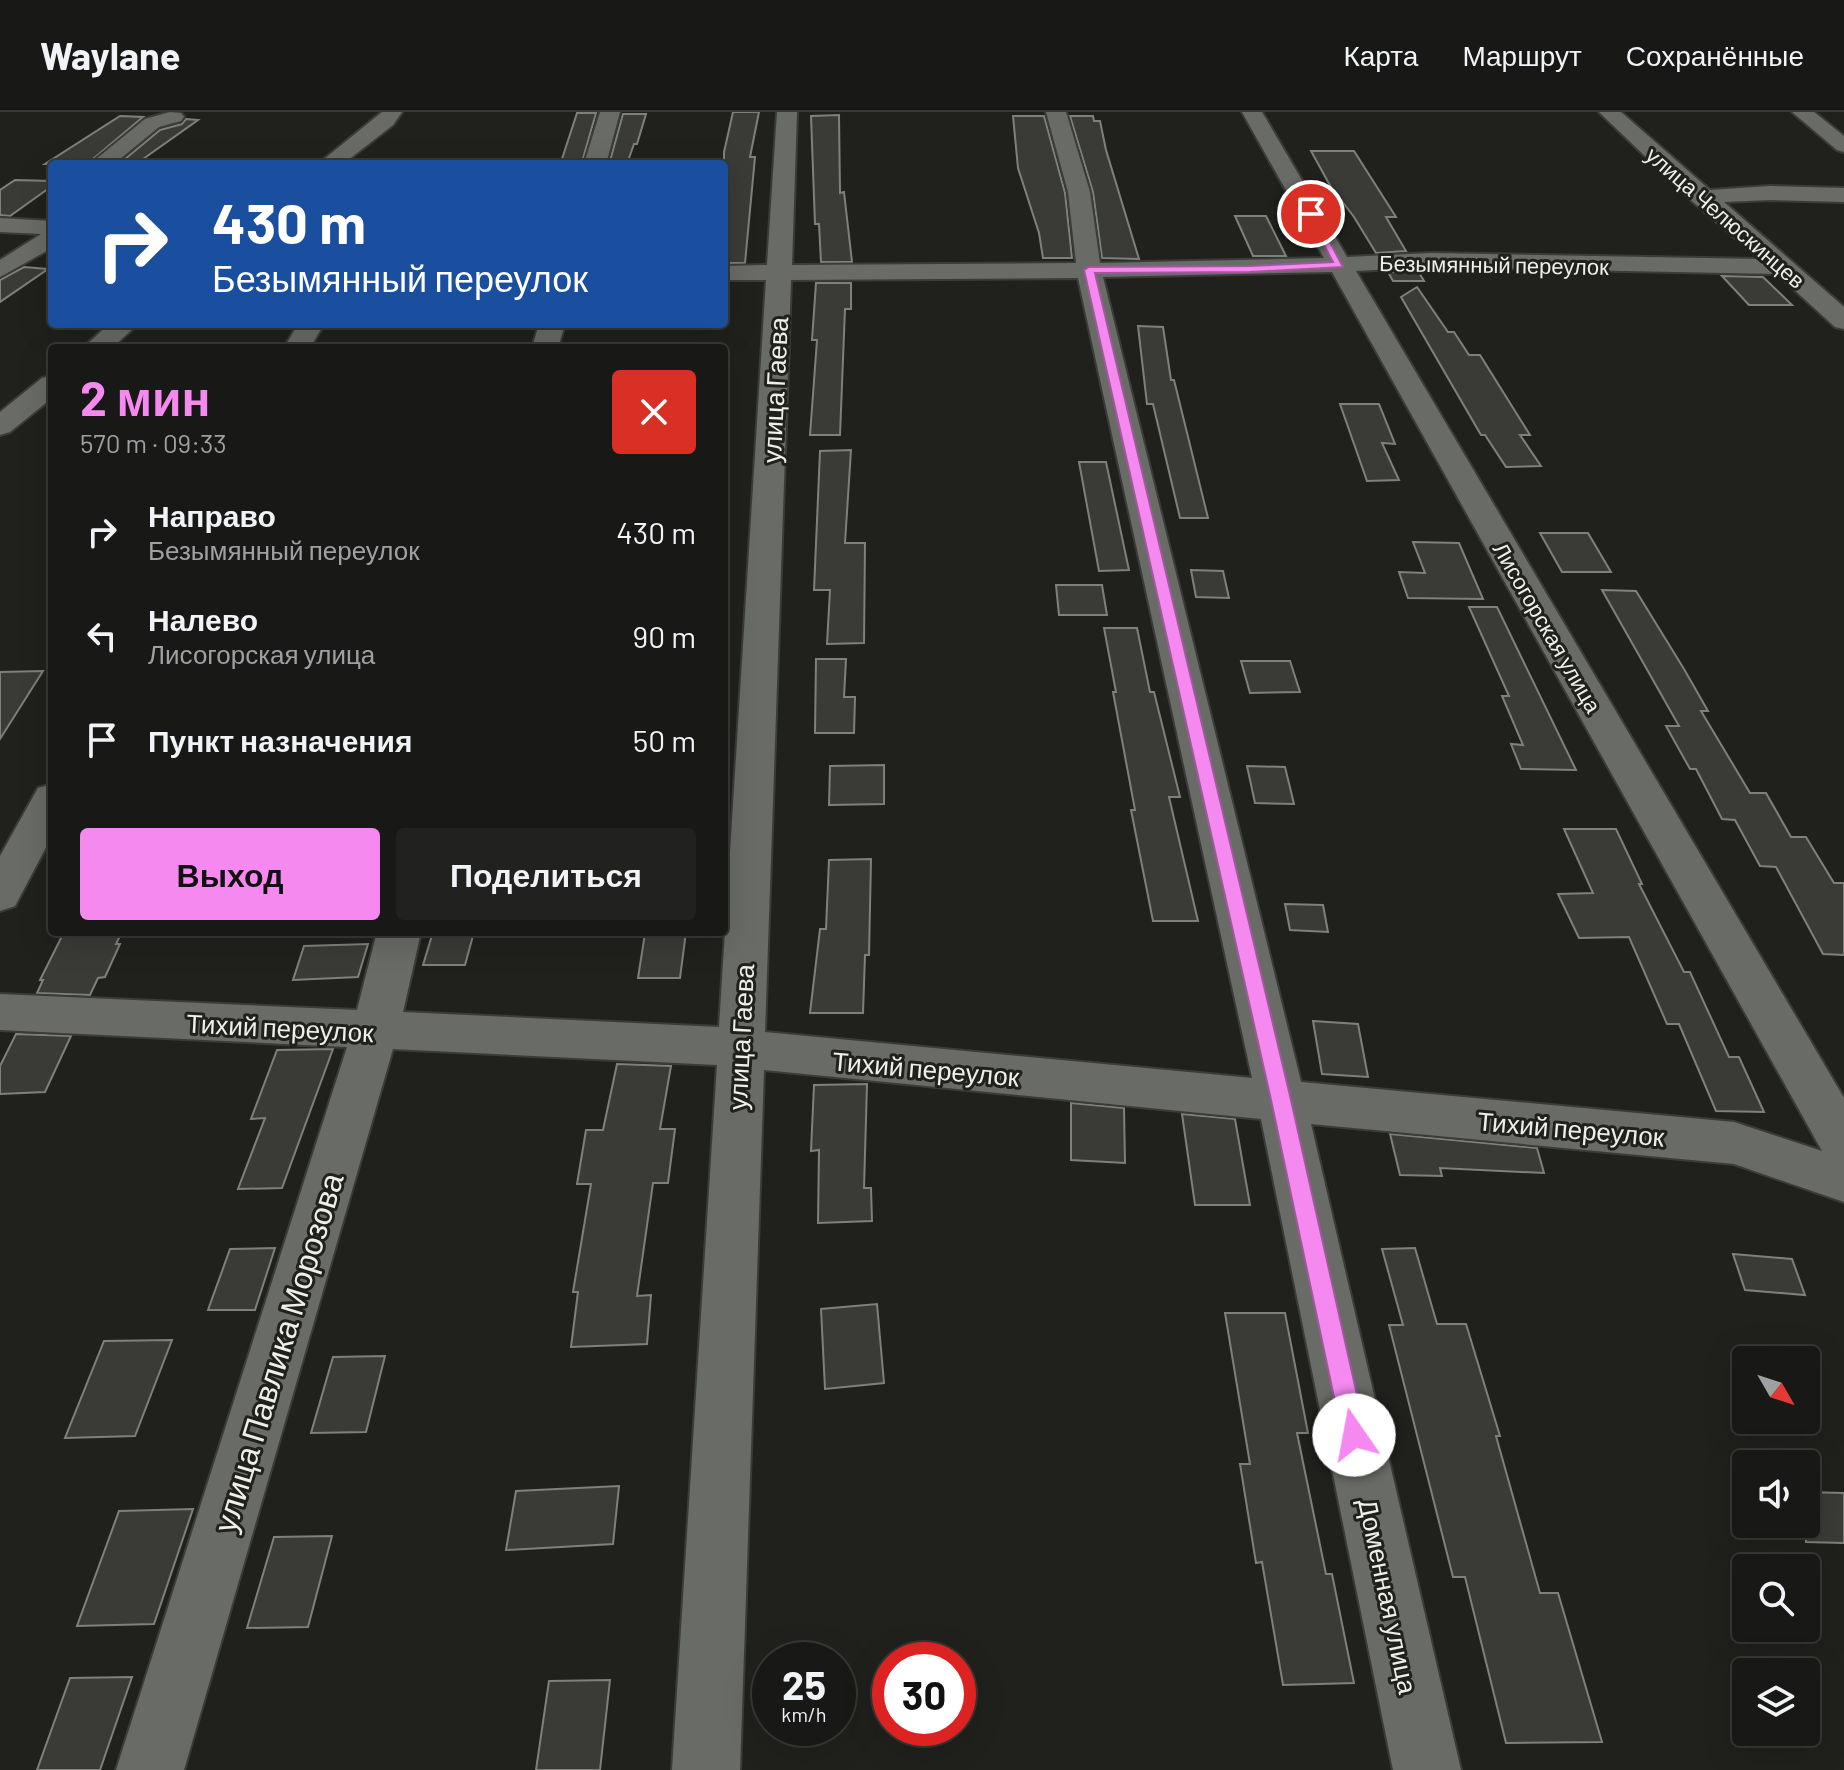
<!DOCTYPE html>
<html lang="ru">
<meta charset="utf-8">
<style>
:root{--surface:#181916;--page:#21221f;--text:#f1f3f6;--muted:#9fa0a1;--line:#363835;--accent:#f589ef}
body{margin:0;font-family:Barlow,sans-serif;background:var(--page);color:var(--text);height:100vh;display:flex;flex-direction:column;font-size:30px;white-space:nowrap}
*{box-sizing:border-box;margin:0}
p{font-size:26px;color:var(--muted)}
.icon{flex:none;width:44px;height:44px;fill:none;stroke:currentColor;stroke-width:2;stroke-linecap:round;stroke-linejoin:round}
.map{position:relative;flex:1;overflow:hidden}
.side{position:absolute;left:48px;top:232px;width:680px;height:592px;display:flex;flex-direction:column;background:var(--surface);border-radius:8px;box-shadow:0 8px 32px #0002,0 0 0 2px var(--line)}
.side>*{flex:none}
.guide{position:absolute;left:48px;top:48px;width:680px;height:168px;border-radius:8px;box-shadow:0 8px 32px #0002,0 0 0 2px var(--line);background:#1a4fa0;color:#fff;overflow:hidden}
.needle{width:52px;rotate:129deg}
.tools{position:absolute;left:1732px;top:1234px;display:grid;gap:16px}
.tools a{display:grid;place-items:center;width:88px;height:88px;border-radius:8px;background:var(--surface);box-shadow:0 8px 32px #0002,0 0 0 2px var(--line);font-size:40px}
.speed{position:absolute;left:752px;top:1530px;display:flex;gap:16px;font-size:40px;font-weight:700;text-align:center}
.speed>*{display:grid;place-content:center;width:104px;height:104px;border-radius:50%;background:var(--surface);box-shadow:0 8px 32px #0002,0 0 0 2px var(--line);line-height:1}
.speed small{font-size:20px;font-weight:400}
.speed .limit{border:12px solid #d22;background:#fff;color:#111}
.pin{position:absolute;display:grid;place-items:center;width:68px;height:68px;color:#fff;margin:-34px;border:4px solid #fff;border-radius:50%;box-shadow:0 2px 8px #0007}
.me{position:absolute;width:88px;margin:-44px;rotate:348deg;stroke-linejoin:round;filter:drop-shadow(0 0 6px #0008)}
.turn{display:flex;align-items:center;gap:28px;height:168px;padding:0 32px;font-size:36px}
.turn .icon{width:104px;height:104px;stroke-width:2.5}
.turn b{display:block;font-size:56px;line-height:68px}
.round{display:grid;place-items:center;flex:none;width:84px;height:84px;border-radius:8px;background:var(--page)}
.overview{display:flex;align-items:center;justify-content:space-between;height:136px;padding:0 32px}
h1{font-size:48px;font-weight:700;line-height:60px;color:var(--accent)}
.button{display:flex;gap:16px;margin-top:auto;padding:16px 32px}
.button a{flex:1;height:92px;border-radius:8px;background:var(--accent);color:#111;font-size:32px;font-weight:700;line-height:92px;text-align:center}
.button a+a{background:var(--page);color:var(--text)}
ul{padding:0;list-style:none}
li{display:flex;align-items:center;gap:24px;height:104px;padding:0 32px}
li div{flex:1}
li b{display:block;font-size:30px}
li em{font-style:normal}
header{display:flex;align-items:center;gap:48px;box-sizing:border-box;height:112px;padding:0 40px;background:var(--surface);border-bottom:2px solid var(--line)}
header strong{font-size:38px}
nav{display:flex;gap:44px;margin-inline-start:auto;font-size:28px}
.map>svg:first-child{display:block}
</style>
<header>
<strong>Waylane</strong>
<nav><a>Карта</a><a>Маршрут</a><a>Сохранённые</a></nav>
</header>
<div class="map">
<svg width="1844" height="1658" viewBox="0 0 1844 1658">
<rect width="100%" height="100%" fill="#20211d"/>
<g fill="#3a3b37" stroke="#7e807b" stroke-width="2">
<polygon points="733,0 759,0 750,45 755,45 745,151 724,151 724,40"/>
<polygon points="577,1 596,1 582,50 561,50"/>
<polygon points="623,2 646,2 637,32 634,32 628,49 610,49"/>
<polygon points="839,3 840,81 844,80 852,150 821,150 819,112 815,112 811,4"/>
<polygon points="120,4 143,5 87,52 45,52"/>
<polygon points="1013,4 1044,4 1065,81 1072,146 1043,146 1039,121 1018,56"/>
<polygon points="1070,4 1093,4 1094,9 1100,9 1106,38 1139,147 1102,146 1093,80"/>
<polygon points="186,7 198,8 136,52 119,52 160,18 182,12"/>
<polygon points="1311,39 1354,39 1396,105 1386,105 1406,139 1376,141 1354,105 1341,88 1338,88"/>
<polygon points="15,68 52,69 52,74 10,104 0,103 0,78"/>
<polygon points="1235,104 1266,104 1286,144 1253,144"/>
<polygon points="24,155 48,157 0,190 0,168"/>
<polygon points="1418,159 1424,169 1393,169 1388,160"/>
<polygon points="1722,164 1763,165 1792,193 1749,193"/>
<polygon points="816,171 851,171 851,197 845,197 840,323 810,323 817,228 812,228"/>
<polygon points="1417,175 1448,220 1454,220 1469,243 1480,243 1530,323 1520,323 1541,354 1506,355 1485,323 1481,323 1401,185"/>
<polygon points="1138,214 1163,215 1171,268 1174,268 1208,406 1180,406 1153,292 1147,292"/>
<polygon points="1340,292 1379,292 1395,332 1382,331 1399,368 1367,369"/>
<polygon points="851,338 845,431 865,431 864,531 827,532 830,478 814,478 820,339"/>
<polygon points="1079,350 1106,350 1129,458 1099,459"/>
<polygon points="1540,421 1588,421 1611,460 1562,460"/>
<polygon points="1413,430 1459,431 1483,487 1408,486 1399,460 1425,461"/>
<polygon points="1191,458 1223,459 1229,486 1196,485"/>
<polygon points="1056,473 1102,473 1107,503 1059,503"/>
<polygon points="1602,478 1636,479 1684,557 1708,599 1701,599 1750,681 1766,681 1791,725 1806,725 1834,771 1844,771 1844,843 1823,842 1776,755 1760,754 1735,708 1722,707 1696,657 1690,657 1666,614 1679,614"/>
<polygon points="1469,495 1497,495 1576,658 1521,657 1511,632 1523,633 1502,584 1509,584"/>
<polygon points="1104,516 1137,516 1150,580 1154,580 1180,685 1169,685 1198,809 1153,809 1131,698 1135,698 1113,580 1116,580"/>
<polygon points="816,547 846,547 844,585 855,585 854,621 815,621"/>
<polygon points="1241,549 1290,549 1300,580 1250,581"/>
<polygon points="43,559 0,627 0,560"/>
<polygon points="884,653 884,692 829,693 830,654"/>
<polygon points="1247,654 1285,655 1294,692 1255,691"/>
<polygon points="1564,717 1616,717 1642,772 1639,772 1684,860 1690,860 1729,945 1739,945 1764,1000 1716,999 1679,912 1667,912 1629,825 1579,826 1558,782 1593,781"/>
<polygon points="871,747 869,843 865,843 863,901 810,901 820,817 826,817 829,748"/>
<polygon points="1285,792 1323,793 1328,820 1290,818"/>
<polygon points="64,820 122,820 116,832 120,832 105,865 98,866 90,883 37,881 43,868 40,868"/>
<polygon points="433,820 474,820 465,853 423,853"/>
<polygon points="686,820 680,866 638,866 645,821"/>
<polygon points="368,832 358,865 293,868 304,834"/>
<polygon points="1313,909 1358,912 1368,965 1322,962"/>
<polygon points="16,922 71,924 45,980 0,982 0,954"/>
<polygon points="333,937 282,1076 238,1077 265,1006 251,1007 277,938"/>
<polygon points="617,952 671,954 660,1017 675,1017 668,1071 653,1071 637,1184 651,1183 647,1232 571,1235 578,1180 573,1180 591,1072 577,1072 586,1018 603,1018"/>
<polygon points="867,972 864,1076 871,1076 872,1109 818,1111 819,1038 811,1039 814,973"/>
<polygon points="1071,991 1124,996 1125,1051 1071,1048"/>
<polygon points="1182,1002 1235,1007 1250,1093 1195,1093"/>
<polygon points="1390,1022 1537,1036 1544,1061 1440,1056 1442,1064 1400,1063"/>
<polygon points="275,1136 255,1198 208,1198 230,1137"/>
<polygon points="1415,1136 1437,1212 1466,1212 1500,1324 1496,1324 1540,1481 1558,1481 1602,1630 1506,1631 1465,1465 1453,1465 1389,1213 1403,1213 1382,1137"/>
<polygon points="1733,1142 1792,1147 1805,1183 1745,1178"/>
<polygon points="877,1192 884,1271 825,1277 821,1197"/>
<polygon points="1225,1201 1285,1201 1308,1321 1297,1321 1326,1462 1332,1462 1354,1571 1283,1573 1262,1450 1256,1451 1240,1352 1250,1352"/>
<polygon points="172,1228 135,1324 65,1326 104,1229"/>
<polygon points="385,1244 366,1320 311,1321 333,1245"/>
<polygon points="619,1374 613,1432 506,1438 516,1379"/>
<polygon points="1806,1380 1844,1381 1844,1431 1806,1430"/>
<polygon points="193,1397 154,1512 77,1514 119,1399"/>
<polygon points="332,1424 308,1515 247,1516 274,1425"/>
<polygon points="132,1565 100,1658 37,1658 70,1566"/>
<polygon points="610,1568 600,1658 536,1658 549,1569"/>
</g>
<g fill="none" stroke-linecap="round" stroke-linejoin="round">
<g stroke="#3b3c39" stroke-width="4">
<g id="minor">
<polygon points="170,0 181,1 184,5 181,9 159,15 114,52 90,52 145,7"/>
<polygon points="382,0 402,0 393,13 343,52 318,52"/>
<polygon points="600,0 620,0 606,52 584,52"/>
<path d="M777,0h20l-5,153 284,-2 -8,-71 -22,-80h20l24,80 10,71 224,-5 -82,-146h20l85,145 84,-4 329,6 -67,-57 -94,-90h22l89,78 60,-4 74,2v14l-74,-2 -46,2 120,105v22l-9,-2 -58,-53 -346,-7 -75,4 488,827v104l-110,-38 -423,-40 150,646h-68l-132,-651 -497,-49 -24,700h-68l45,-705 -324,-16 -209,721h-68l231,-723 -347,-17v-36l357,16 20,-78h44l-18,80 316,15 47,-747h-42v-14l43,-1zM1332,160l490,879 -88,-29 -433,-40 -198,-805zM1078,166l174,800 -487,-46 26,-752z"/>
<polygon points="1792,0 1814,0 1844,24 1844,40 1837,38"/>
<polygon points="0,106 52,109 52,136 0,165 0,148 41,122 0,120"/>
<polygon points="109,212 138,212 112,236 83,236"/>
<polygon points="298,212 324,212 310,236 284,236"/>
<polygon points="539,212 565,212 558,236 532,236"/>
<polygon points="52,264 52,286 10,320 0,323 0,300 42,266"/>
<polygon points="52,672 52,724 15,794 0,799 0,744 38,676"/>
</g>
</g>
<use href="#minor" fill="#696b66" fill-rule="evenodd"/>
</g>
<polygon fill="#f589ef" stroke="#9f599b" stroke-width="2" points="1307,100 1315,102 1343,155 1250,160 1095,161 1291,988 1366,1323 1362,1331 1354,1335 1345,1331 1342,1323 1271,988 1084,158 1089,155 1250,154 1333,150"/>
<g text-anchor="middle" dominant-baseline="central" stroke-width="6" stroke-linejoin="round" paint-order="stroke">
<g font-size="22" fill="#eeefec" stroke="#20211d">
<text transform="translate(1726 105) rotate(41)">улица Челюскинцев</text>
<text transform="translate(1494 152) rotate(1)">Безымянный переулок</text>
<text transform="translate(1548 515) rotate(60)">Лисогорская улица</text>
</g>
<g font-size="26" fill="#eeefec" stroke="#20211d">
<text transform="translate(774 278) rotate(-87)">улица Гаева</text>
<text transform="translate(280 915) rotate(3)">Тихий переулок</text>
<text transform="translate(740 925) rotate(-87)">улица Гаева</text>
<text transform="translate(926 956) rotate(5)">Тихий переулок</text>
<text transform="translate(1571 1016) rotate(5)">Тихий переулок</text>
<text transform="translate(1389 1484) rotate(78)">Доменная улица</text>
</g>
<g font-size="32" fill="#eeefec" stroke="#20211d">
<text transform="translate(277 1240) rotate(-73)">улица Павлика Морозова</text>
</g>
</g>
</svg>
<div class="tools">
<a><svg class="needle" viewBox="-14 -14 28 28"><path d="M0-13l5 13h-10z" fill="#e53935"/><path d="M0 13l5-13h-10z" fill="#9fa0a1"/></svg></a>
<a><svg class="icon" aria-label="sound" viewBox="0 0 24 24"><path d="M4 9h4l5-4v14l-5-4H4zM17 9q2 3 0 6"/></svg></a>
<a><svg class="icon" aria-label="search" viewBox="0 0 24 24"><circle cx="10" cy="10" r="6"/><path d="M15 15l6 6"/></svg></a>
<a><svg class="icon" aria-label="layers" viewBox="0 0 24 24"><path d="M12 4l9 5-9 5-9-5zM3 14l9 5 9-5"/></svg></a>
</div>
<div class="speed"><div>25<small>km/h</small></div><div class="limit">30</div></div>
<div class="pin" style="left:1311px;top:102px;background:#d93025"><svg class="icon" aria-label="arrive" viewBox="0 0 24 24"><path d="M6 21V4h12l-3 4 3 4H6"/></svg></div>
<svg class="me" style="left:1354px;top:1323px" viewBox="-20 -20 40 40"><circle r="19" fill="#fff"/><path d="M0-13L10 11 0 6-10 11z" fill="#f589ef"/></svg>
<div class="guide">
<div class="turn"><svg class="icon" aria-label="right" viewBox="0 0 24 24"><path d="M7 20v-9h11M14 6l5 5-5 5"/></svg><div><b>430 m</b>Безымянный переулок</div></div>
</div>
<section class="side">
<div class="overview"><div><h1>2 мин</h1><p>570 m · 09:33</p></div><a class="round" style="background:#d93025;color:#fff"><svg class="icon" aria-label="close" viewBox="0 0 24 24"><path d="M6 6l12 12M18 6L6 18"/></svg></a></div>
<ul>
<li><svg class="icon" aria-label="right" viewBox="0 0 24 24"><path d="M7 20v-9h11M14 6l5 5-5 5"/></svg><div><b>Направо</b><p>Безымянный переулок</p></div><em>430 m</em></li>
<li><svg class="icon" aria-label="left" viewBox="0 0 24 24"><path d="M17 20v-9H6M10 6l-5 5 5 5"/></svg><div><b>Налево</b><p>Лисогорская улица</p></div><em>90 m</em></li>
<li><svg class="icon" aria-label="arrive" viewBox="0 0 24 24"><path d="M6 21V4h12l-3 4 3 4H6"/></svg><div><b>Пункт назначения</b></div><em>50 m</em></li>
</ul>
<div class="button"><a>Выход</a><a>Поделиться</a></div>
</section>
</div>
